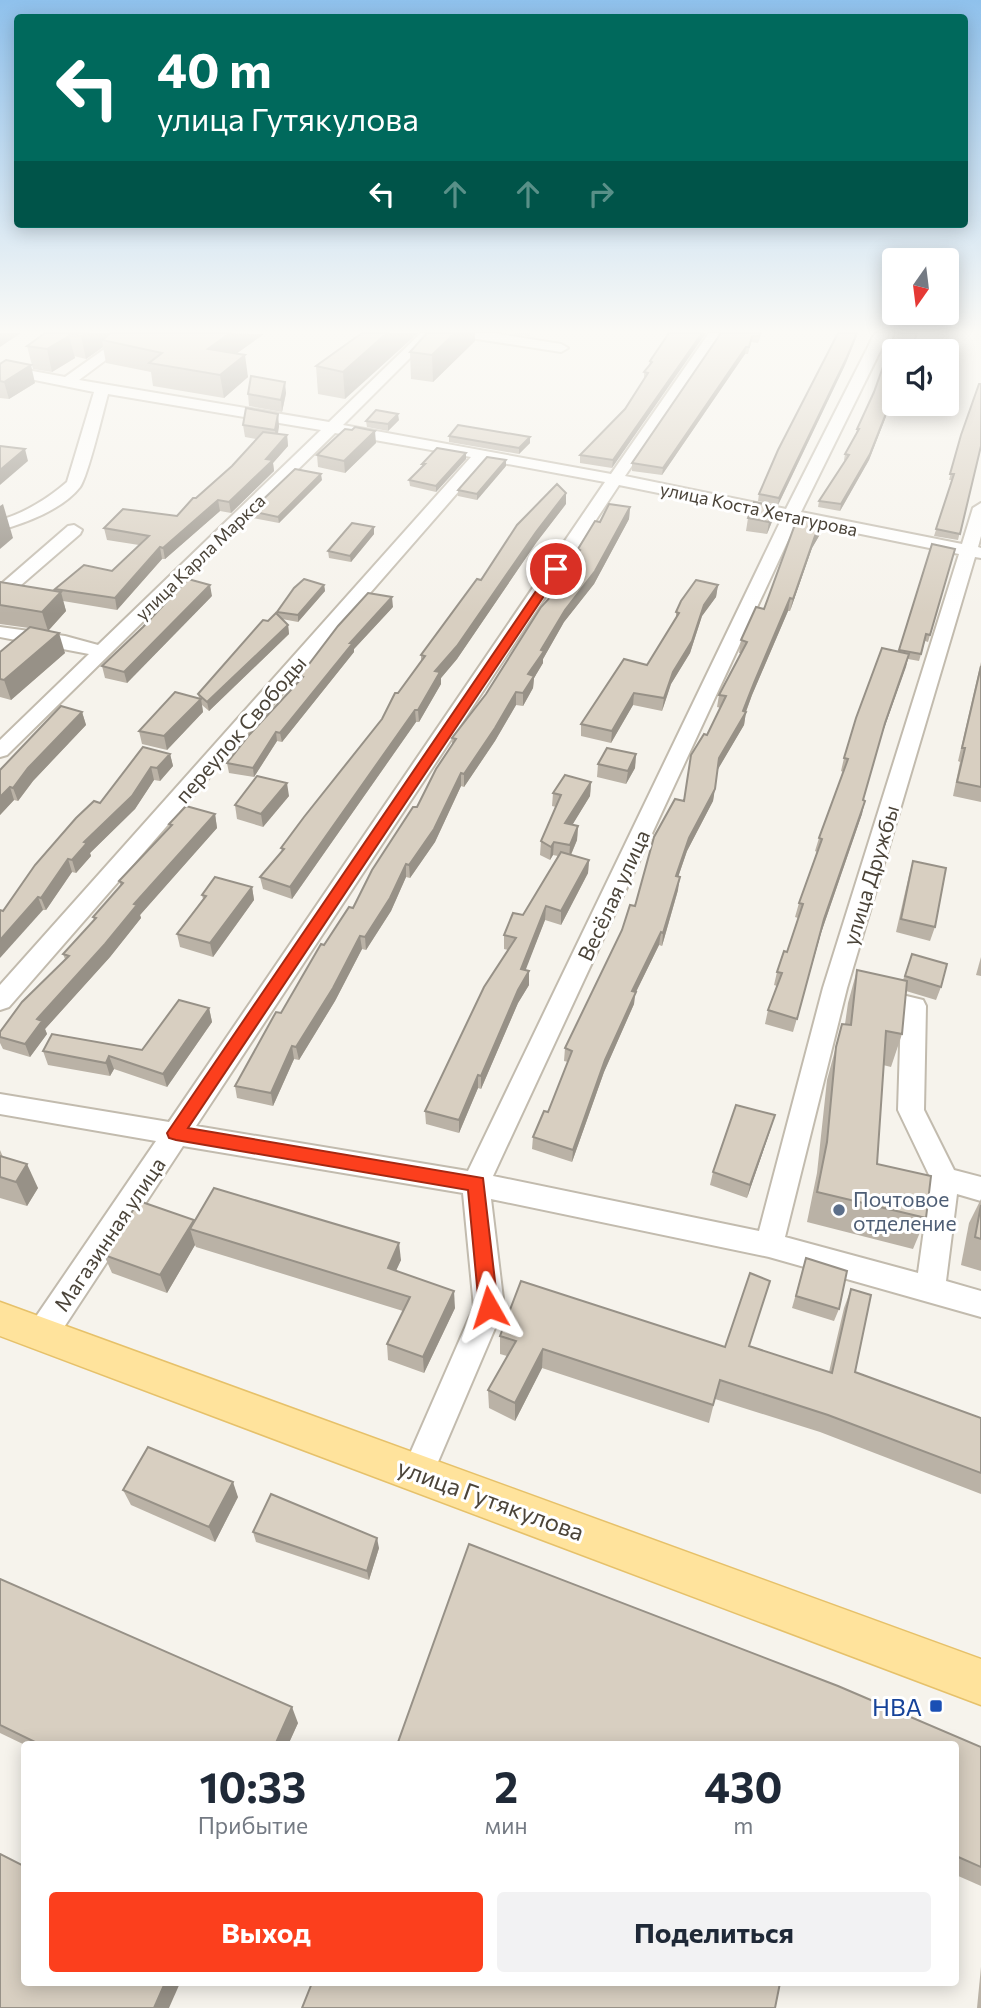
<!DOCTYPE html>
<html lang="ru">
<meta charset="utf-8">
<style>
:root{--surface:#fff;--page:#f2f2f3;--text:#1f2937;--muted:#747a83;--accent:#fc3f1d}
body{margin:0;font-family:Commissioner,sans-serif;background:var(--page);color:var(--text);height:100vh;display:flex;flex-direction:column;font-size:26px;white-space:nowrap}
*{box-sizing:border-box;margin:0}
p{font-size:23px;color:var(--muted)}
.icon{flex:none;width:38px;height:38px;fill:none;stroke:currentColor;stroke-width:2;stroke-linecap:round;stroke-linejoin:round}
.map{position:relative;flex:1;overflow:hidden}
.details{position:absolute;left:21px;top:1741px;width:938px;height:245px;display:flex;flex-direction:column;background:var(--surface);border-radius:7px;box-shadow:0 4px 18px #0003}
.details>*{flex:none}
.top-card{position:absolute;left:14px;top:14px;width:954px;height:214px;border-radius:7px;box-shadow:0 4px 18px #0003;background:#00695c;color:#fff;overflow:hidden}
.needle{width:46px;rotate:194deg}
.controls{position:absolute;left:882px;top:248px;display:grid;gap:14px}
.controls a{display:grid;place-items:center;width:77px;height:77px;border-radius:7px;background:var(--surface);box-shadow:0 4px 18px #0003;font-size:35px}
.pin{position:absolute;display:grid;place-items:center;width:60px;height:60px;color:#fff;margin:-30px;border:4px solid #fff;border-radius:50%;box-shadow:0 2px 7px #0007}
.me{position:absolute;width:77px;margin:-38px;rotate:354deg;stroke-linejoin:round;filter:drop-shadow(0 0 5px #0008)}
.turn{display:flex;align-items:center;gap:24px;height:147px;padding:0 28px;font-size:32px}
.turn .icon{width:91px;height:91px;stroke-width:2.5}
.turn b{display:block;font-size:49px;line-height:60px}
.lanes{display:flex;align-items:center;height:66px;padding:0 28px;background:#0003;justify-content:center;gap:35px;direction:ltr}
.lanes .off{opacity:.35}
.eta{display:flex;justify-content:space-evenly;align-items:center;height:119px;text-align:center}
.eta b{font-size:42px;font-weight:700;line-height:49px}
.button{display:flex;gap:14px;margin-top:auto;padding:14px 28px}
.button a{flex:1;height:80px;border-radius:7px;background:var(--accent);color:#fff;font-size:28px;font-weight:700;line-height:80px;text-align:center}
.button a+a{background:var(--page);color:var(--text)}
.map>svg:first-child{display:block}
</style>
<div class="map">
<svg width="981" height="2008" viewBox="0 0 981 2008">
<rect width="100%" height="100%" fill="#f6f3ec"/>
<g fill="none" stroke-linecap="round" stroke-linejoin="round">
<g stroke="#c2bbae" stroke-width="4">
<g id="minor">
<path d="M127,333h15l-63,47 250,42 92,-89h14l-92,92 268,49 98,-141h13l-97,143 161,33 89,-176h14l-88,179 161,32 11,-36 8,-5v33l-3,11 3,1v10l-6,-1 -128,431 -62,249 133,36 13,-94 -33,-69 3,-98 -37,-9 -3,-6 3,-6 9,-3 50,12 3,6 -2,104 30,60 27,7v24l-24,-7 -11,87 35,10v26l-212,-60 -278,-58 13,108 -75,176 -11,5 -11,-5 -5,-11 72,-165 -11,-114 -280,-47 -130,198 -11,4 -11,-4 -4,-10 4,-10 125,-183 -156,-27v-20l169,28 436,-640 -119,-22 -477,547 -9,3v-25l471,-528 -136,-24 -328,322 -7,2v-17l89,-86 -89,-17v-10l65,9 33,9 223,-215 -213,-36c-5,18 -20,82 -28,93 -17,22 -54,36 -80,43v-10c23,-6 49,-22 67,-38l27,-90 -94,-19v-8l65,12zM619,485l163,33 -314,653 -272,-45zM797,521l162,33 -136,434 -64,243 -266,-55z"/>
<polygon points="458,333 492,333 561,344 568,348 561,352 464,337"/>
<polygon points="74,525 82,530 80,534 6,598 0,599 0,585 68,526"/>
</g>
</g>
<g stroke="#e6c16a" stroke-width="3">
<polygon id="major" points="0,1302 981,1659 981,1705 0,1336"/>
</g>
<use href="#minor" fill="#fff" fill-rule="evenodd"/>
<use href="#major" fill="#ffe39c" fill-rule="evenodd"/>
</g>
<g fill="#bab2a6">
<polygon points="45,333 264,334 237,353 248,377 224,398 153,386 151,372 106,363 103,347 86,359 74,356 75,358 52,372 33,369 27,346"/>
<polygon points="508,333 531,333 529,336"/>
<polygon points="669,333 612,468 580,463 580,455 625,409 644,379 644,372 649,366 650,361"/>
<polygon points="721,333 762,333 758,343 751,342 748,354 745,354 662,475 632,471 632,463"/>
<polygon points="360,335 345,399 318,394 316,366"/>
<polygon points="475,341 433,382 411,379 410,352"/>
<polygon points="894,352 894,396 869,460 840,511 818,507 819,501 845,461 844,460 845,454 856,435 857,429"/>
<polygon points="846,363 778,505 758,501 759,494"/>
<polygon points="0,364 35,383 9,399 0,398"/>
<polygon points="286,393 282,412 249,406 248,394"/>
<polygon points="399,420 388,431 367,427 366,421"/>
<polygon points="243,425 279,426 278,434 287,435 288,446 273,463 274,471 231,513 220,511 165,559 162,559 117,610 63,601 66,611 48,631 65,653 11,700 0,697 0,652 29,628 0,624 0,582 56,591 55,589 112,571 139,545 107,540 104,528 177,516 232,466 256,439 245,437"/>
<polygon points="961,435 981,446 958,540 934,536 952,480 949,480"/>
<polygon points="449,436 530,443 519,454 449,442"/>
<polygon points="376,443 345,473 318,467 317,455"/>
<polygon points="466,453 466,459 436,492 410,486 409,480 422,467 422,464"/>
<polygon points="506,466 477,500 458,496 458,490"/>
<polygon points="322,480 279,523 252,518 251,511"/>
<polygon points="566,504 536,543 457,659 441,678 441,684 419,722 416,722 292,899 263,889 260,877 282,851 281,848 382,719 421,661 421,655 481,580"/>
<polygon points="775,506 773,519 767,534 746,531 748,518"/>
<polygon points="630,507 629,519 594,584 564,622 543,659 543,663 534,678 533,688 523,706 516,705 495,741 464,787 461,786 435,842 410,878 406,877 391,911 366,950 362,949 335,1001 299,1060 294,1059 273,1106 237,1098 235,1086 324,945 353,908 417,807 452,745 452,738 486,694 548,600 548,590 578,553 578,549 600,522"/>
<polygon points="822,524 819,536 812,548 790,611 788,611 752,695 746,712 744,725 717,770 713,801 687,851 678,877 678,890 662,946 659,945 635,994 634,1004 604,1072 572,1162 532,1149 533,1137 548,1112 568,1062 564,1061 565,1048 635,906 684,801 707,735 721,708 717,707 719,695 741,653 739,653 741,640 764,609"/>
<polygon points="374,527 374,534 351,562 329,558 328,551"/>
<polygon points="932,544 955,549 928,642 925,641 919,661 908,659 881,737 863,800 862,814 821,933 793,1032 765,1024 768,1010 777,986 774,985 777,972 787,952 798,918 795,917 799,903 817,852 815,851 819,838 843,772 841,771 844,758 899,652"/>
<polygon points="324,585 325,591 298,622 282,619 288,625 289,634 209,711 202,705 203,712 167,750 142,744 139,731 199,698 198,694 268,621 277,614 277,612"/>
<polygon points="718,585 716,597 702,616 690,653 671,684 662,711 633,705 611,743 581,736 581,724 647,665 676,619 676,612"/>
<polygon points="212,596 127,683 105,678 102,666"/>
<polygon points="393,607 354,649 354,652 282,742 277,741 254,777 229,773 227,763 301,679 300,676"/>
<polygon points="981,662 981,802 953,796 960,762 958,761"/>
<polygon points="82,712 86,725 33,781 18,801 14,800 0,815 0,770"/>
<polygon points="170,754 173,766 160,781 154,780 135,809 90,853 91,856 76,873 72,872 46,910 3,911 100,803"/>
<polygon points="636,754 635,768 626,784 597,777 598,764"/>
<polygon points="591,782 590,796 572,825 578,826 577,840 571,855 589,860 588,873 561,925 545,920 525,970 529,985 518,1003 481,1089 478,1088 459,1133 426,1124 425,1111 508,950 504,949 504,935 523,915 558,856 553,855 550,860 540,855 541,841 556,807 552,806 553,793"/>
<polygon points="289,796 263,827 237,819 235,805"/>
<polygon points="215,814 217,828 140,915 141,918 110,957 45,1029 47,1034 30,1057 3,1049 0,1043 0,1032 65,959 63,954 94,920 93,917 121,886 119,881 170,827 169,824"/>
<polygon points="913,861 935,927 930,941 896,932 909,875"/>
<polygon points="252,887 254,900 213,957 180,947 177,934 203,899 202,895"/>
<polygon points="912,954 941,987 936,1000 906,991 902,1034 891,1067 883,1065 877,1164 926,1218 913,1249 807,1222 817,1173 827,1080 842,1024 845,1024 848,1003 857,970 903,980"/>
<polygon points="981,957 981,976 976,975"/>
<polygon points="209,1008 212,1022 167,1087 114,1069 110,1076 48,1065 43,1051 142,1050"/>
<polygon points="771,1128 747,1198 710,1185 713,1172"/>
<polygon points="0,1150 3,1157 38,1188 27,1206 0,1198"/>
<polygon points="981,1199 981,1271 961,1265 969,1223"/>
<polygon points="195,1222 401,1260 396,1270 455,1308 424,1373 388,1360 387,1344 403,1311 196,1247 195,1245 167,1293 112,1273 104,1255"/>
<polygon points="806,1258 839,1309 834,1321 792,1308"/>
<polygon points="851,1289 855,1372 981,1418 981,1494 820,1432 715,1399 709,1423 542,1368 515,1421 489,1408 488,1390 507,1356 500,1354 500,1336 725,1347 749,1346 829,1372 844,1308"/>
<polygon points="123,1490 238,1497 215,1542 131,1505"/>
<polygon points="253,1532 379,1548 369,1580 256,1542"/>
<polygon points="0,1579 298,1723 288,1745 25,1745 0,1733"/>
<polygon points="956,1745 981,1747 981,1886 956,1875"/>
<polygon points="981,1967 981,2008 977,2008"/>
</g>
<g fill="#979187">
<polygon points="0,333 21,333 0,347"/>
<polygon points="86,333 122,333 102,340 103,347 86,359 81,336"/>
<polygon points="230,333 264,334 212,371 208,349"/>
<polygon points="387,333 418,333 345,399 343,372"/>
<polygon points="455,333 475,333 475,341 433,382 432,355"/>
<polygon points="702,333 706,333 612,468 613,460"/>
<polygon points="857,333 858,333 846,363 778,505 779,498"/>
<polygon points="69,336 75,358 52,372 47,349"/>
<polygon points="746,347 745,354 662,475 663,468"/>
<polygon points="245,355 248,377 224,398 220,375"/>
<polygon points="31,365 35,383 9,399 4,382"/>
<polygon points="285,382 286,393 282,412 281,400"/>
<polygon points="894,393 894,396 869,460 840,511 841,504"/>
<polygon points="278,414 279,426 276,442 275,430"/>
<polygon points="398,414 399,420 388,431 388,424"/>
<polygon points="375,431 376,443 345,473 344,461"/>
<polygon points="287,435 288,446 273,463 274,471 231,513 229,502"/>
<polygon points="530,437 530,443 519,454 519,448"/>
<polygon points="25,449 28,461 0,485 0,470"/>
<polygon points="466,453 466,459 436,492 436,486"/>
<polygon points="506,460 506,466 477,500 477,494"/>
<polygon points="321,474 322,480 279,523 278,517"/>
<polygon points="566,493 566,504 536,543 457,659 441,678 441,684 419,722 418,710 435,671 536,532"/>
<polygon points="218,500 220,511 165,559 163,548"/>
<polygon points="3,504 13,538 0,549 0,506"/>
<polygon points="775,506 773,519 767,534 769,522"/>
<polygon points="630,507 629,519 594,584 564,622 543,659 543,663 534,678 533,688 523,706 523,693 528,674 565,610"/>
<polygon points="822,524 819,536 812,548 790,611 793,599 815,536"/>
<polygon points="374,527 374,534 351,562 350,556"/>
<polygon points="160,547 162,559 117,610 115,598"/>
<polygon points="210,585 212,596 127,683 124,672"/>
<polygon points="324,585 325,591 298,622 298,615"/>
<polygon points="718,585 716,597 702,616 690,653 671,684 662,711 664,698 673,672 704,605"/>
<polygon points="61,592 66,611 48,631 42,612"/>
<polygon points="392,597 393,607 354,649 354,652 282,742 280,733 350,643"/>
<polygon points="790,598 788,611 752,695 745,714 746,712 744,725 717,771 719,758 743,711 754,683"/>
<polygon points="288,625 289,634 209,711 207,702"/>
<polygon points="59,633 65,653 11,700 4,680"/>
<polygon points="909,654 906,667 881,737 885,723"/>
<polygon points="516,692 516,705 495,741 464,787 464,774"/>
<polygon points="634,693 633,705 611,743 612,731"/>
<polygon points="201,699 203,712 167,750 164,736"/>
<polygon points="415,710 416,722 292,899 290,887"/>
<polygon points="82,712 86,725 33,781 18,801 13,788 28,768"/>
<polygon points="276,732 277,741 254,777 253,768"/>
<polygon points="170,754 173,766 160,781 157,768"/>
<polygon points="636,754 635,768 626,784 628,771"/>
<polygon points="151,767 154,780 135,809 90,853 91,856 76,873 72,860 84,842"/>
<polygon points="461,773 461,786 435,842 410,878 409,865"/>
<polygon points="591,782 590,796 565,837 565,823"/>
<polygon points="287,783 289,796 263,827 261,814"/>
<polygon points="10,787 14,800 0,815 0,797"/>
<polygon points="715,789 713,801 687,851 674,889 676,876 689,838"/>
<polygon points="865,801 862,814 821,933 793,1032 824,919"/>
<polygon points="215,814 217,828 140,915 141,918 110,957 45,1029 47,1034 30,1057 25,1044 37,1019 134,904"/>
<polygon points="578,826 577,840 569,859 570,845"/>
<polygon points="554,842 553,855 550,860 551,847"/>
<polygon points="68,859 72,872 46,910 41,898"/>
<polygon points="589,860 588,873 561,925 561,911"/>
<polygon points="406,864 406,877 391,911 366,950 365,937"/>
<polygon points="680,877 678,890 662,946 663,933"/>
<polygon points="252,887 254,900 213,957 210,943"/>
<polygon points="38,897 43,910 0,958 0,940"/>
<polygon points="546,906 545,920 521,982 521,969"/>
<polygon points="661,932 659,945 635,994 634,1004 604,1072 572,1162 573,1150 605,1060 632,991"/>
<polygon points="360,936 362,949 335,1001 299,1060 296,1047"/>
<polygon points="529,971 529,985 518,1003 481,1089 481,1076 518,990"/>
<polygon points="209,1008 212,1022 167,1087 163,1074"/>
<polygon points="292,1046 294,1059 273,1106 271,1093"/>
<polygon points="109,1056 114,1069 110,1076 106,1063"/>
<polygon points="478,1075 478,1088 459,1133 459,1120"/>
<polygon points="775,1115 771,1128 747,1198 750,1185"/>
<polygon points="27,1164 38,1188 27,1206 16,1182"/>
<polygon points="194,1220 198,1232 190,1229 195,1245 167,1293 160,1275"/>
<polygon points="399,1243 401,1260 390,1284 388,1268"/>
<polygon points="454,1291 455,1308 424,1373 423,1357"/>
<polygon points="543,1349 542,1368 515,1421 515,1403"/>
<polygon points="233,1482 238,1497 215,1542 209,1527"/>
<polygon points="377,1538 379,1548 369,1580 367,1571"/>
<polygon points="292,1707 298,1723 288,1745 275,1745"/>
<polygon points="165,1983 180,1983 169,2008 154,2008"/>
</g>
<g fill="#d8cfc1" stroke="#979187" stroke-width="2">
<polygon points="45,333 86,333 81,336 68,333 69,336 47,349 27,346"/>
<polygon points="111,333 230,333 208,349 245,355 220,375 149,363 162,353 102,340"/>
<polygon points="362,333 387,333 343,372 316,366"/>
<polygon points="427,333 455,333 432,355 410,352"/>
<polygon points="669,333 702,333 613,460 580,455 625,409 648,373 644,372 652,362 650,361"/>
<polygon points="721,333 760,333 759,336 752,336 749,347 746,347 663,468 632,463"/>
<polygon points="838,333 857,333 847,357 779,498 759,494 778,450"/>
<polygon points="895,333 917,333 911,352 894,352 894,393 870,454 841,504 819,501 849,455 845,454 859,429 857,429 874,392"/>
<polygon points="6,360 31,365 4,382 0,381 0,364"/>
<polygon points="251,376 285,382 281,400 248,394"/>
<polygon points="979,384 981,384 981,446 960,534 936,529 954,474 950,474 961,435"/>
<polygon points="246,408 278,414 275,430 243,425"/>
<polygon points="376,410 398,414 388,424 366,421"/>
<polygon points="458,425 530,437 519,448 449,436"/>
<polygon points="355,427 375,431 344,461 317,455 345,429 352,430"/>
<polygon points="263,432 287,435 266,459 273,460 229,502 218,500 163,548 160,547 115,598 55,589 84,565 112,571 149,536 104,528 123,509 177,516 193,498 196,498 232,466"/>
<polygon points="0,446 25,449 0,470"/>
<polygon points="437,448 466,453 436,486 409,480 425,464 422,464"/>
<polygon points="487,457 506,460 477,494 458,490"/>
<polygon points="295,469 321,474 278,517 251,511"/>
<polygon points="557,484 566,493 536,532 457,646 435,671 440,672 418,710 415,710 290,887 260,877 284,849 281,848 304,817 382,719 395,693 398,693 425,656 421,655 477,579 481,580 517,525"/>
<polygon points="754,502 775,506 769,522 748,518"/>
<polygon points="609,504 630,507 595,571 565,610 541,650 544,651 528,674 534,676 523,693 516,692 495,728 464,774 461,773 434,829 409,865 406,864 390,898 365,937 360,936 333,988 296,1047 292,1046 271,1093 235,1086 276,1012 281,1013 321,944 324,945 349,907 353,908 372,870 413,807 417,807 436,769 456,739 452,738 486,694 541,607 555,592 548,590 580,550 578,549 595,521 600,522"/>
<polygon points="797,519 822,524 815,536 793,599 790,598 754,683 743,711 746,712 719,758 715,789 689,838 676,876 680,877 663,933 661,932 632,991 636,992 605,1060 573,1150 533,1137 544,1111 548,1112 572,1051 565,1048 622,930 630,905 635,906 654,837 675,799 684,801 691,755 704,734 707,735 726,696 719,695 747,642 741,640 756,607 764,609"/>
<polygon points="352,523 374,527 350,556 328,551"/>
<polygon points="932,544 955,549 930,635 926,634 921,654 899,650"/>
<polygon points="188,579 210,585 124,672 102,666 143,627"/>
<polygon points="304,579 324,585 298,615 277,612 294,588"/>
<polygon points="696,580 718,585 704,605 692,641 673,672 664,698 634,693 612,731 581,724 624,659 647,665 679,613 676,612 681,601"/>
<polygon points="0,582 61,592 42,612 0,605"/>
<polygon points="368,593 392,597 350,643 353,643 280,733 276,732 253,768 227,763 250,734 303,677 300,676 338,626"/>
<polygon points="276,613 288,625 207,702 198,694 263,620 268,621"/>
<polygon points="30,627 59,633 4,680 0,679 0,652"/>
<polygon points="882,648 909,654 885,723 863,800 865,801 824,919 797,1019 768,1010 782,973 777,972 784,951 787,952 803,904 799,903 822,839 819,838 848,759 844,758 856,718"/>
<polygon points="981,666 981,787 957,782 965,748 962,748"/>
<polygon points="175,692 201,699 164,736 139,731"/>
<polygon points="61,706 82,712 28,768 13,788 10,787 0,797 0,770"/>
<polygon points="143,747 170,754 157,768 151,767 132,796 84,842 87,843 72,860 68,859 41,898 38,897 0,940 0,910 3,911 35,865 76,818 94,801 100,803"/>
<polygon points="607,748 636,754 628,771 598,764"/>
<polygon points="565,775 591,782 565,823 578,826 570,845 554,842 551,847 541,841 561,795 553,793"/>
<polygon points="257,776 287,783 261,814 235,805"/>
<polygon points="186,806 215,814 134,904 137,905 105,944 37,1019 42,1021 25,1044 0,1037 0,1032 22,1002 69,956 63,954 96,918 93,917 123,883 119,881 172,825 169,824"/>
<polygon points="561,852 589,860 561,911 546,906 521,969 529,971 518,990 481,1076 478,1075 459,1120 425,1111 484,987 516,938 504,935 513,913 523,915"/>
<polygon points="913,861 946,868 935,927 901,919"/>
<polygon points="215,877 252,887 210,943 177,934 206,896 202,895"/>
<polygon points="912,954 947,964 941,987 905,976"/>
<polygon points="857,970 907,981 902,1034 886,1031 877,1164 931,1176 926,1218 817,1192 827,1142 836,1047 842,1024 851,1025"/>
<polygon points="179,1000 209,1008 163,1074 109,1056 106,1063 43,1051 52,1034 142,1050"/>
<polygon points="736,1105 775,1115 750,1185 713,1172"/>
<polygon points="0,1156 27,1164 16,1182 0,1177"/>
<polygon points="214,1188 399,1243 388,1268 454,1291 423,1357 387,1344 410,1297 190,1229"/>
<polygon points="139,1201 194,1220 160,1275 104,1255"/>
<polygon points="981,1205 981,1239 975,1237"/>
<polygon points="806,1258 847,1271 839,1309 796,1296"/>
<polygon points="750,1273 770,1281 749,1346 832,1373 851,1289 871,1295 855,1372 981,1418 981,1473 828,1415 720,1380 713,1405 543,1349 515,1403 488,1390 516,1341 500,1336 521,1281 725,1347"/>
<polygon points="148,1447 233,1482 209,1527 123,1490"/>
<polygon points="271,1494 377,1538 367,1571 253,1532"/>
<polygon points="469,1544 838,1686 981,1747 981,1867 956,1856 956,1745 397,1745"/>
<polygon points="0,1579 292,1707 275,1745 41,1745 0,1725"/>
<polygon points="0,1854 24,1866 24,1983 165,1983 154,2008 0,2008"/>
<polygon points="312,1983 780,1983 775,2008 302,2008"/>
</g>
<linearGradient id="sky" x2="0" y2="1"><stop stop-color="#8fc1ec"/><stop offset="0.54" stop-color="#fbfaf6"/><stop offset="1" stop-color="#fbfaf6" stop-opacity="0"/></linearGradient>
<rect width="981" height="614" fill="url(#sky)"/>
<polygon fill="#fc3f1d" stroke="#a42913" stroke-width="2" points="556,565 562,569 188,1128 483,1178 498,1307 496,1313 489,1315 482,1313 479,1307 468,1190 176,1140 169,1138 167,1133 551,569"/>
<circle fill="#5c6f8a" stroke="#fff" stroke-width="2.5" cx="839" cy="1210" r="7"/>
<rect fill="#1a4fb4" stroke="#fff" stroke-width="2.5" x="929" y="1699" width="14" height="14" rx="3.5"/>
<g text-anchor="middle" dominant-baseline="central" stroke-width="6" stroke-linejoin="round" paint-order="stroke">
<g font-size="18" fill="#4b4439" stroke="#fff">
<text transform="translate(759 509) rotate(12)">улица Коста Хетагурова</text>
<text transform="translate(200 557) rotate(-44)">улица Карла Маркса</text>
</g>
<g font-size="21" fill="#4b4439" stroke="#fff">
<text transform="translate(240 729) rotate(-49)">переулок Свободы</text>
<text transform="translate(870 875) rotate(-73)">улица Дружбы</text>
<text transform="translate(613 895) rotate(-65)">Весёлая улица</text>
<text transform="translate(109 1234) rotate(-56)">Магазинная улица</text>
</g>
<g font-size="21" fill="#4e5e75" stroke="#fff" text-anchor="start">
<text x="853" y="1198">Почтовое<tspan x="853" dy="24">отделение</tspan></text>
</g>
<g font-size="24" fill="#4b4439" stroke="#fff">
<text transform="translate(491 1499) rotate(20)">улица Гутякулова</text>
</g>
<g font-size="24" fill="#164399" stroke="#fff" text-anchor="end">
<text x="922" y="1706">НВА</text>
</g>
</g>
</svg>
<div class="controls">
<a><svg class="needle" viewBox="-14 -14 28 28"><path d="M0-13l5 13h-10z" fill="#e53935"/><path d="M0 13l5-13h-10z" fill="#747a83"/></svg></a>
<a><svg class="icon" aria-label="sound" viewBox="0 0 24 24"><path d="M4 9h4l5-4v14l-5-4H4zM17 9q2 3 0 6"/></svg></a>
</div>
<div class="pin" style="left:556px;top:569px;background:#d93025"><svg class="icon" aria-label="arrive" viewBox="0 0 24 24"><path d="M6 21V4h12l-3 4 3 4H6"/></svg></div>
<svg class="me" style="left:489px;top:1307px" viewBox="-20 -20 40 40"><path d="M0-17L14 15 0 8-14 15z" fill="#fc3f1d" stroke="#fff" stroke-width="4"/></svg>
<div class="top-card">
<div class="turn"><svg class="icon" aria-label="left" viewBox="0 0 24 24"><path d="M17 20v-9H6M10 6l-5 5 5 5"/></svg><div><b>40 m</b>улица Гутякулова</div></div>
<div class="lanes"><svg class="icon" aria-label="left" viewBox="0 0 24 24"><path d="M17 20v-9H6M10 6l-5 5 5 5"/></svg><svg class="icon off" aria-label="ahead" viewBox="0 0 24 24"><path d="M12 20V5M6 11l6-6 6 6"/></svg><svg class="icon off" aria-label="ahead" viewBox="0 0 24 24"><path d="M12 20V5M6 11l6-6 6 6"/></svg><svg class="icon off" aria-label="right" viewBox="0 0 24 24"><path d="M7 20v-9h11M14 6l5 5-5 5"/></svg></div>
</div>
<section class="details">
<div class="eta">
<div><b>10:33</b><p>Прибытие</p></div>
<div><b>2</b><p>мин</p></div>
<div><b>430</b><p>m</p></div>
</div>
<div class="button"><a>Выход</a><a>Поделиться</a></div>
</section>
</div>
